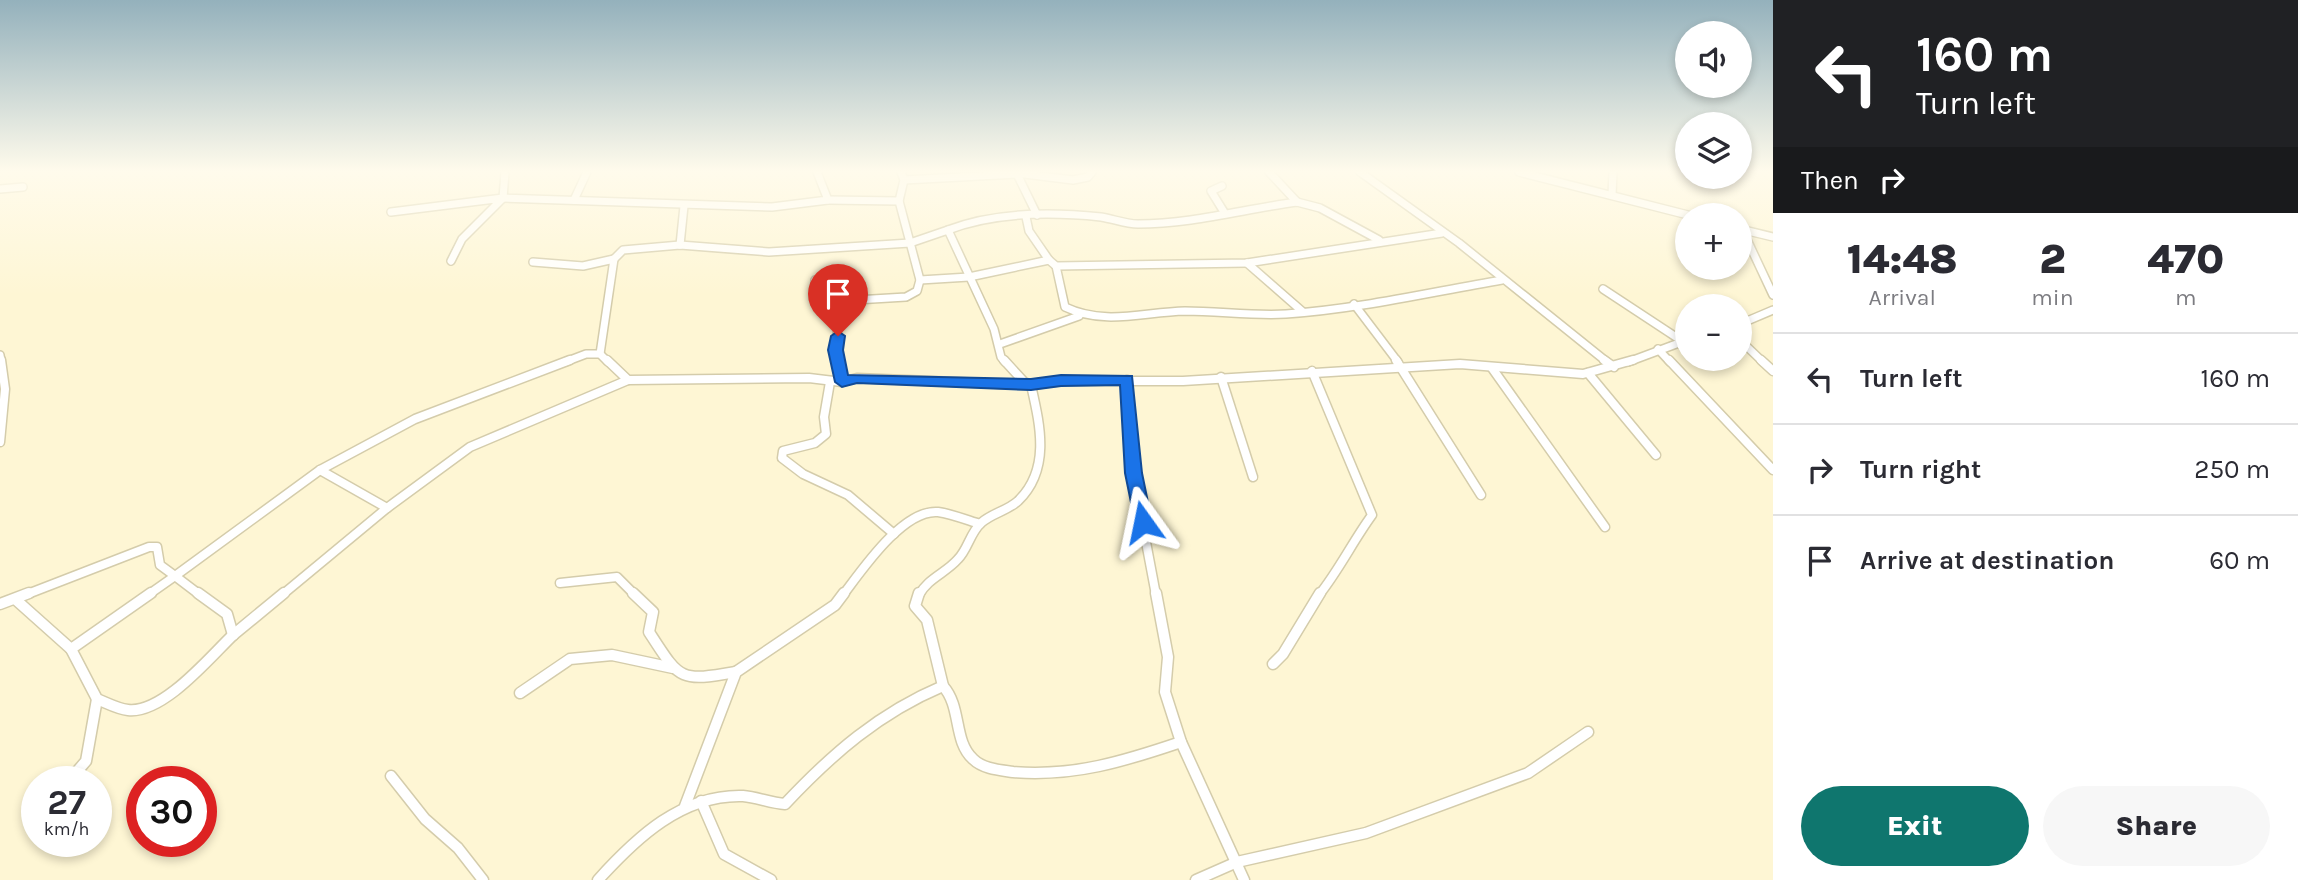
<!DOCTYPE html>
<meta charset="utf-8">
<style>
:root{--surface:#fff;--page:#f7f7f7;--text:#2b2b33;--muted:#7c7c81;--line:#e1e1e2;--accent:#0f766e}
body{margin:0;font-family:Karla,sans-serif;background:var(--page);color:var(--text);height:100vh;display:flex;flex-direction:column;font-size:26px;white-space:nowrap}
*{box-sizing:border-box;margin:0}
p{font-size:23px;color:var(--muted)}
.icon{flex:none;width:38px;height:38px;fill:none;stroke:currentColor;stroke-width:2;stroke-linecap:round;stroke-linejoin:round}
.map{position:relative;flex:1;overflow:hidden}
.sheet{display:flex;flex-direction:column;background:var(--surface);width:525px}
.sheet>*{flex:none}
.hud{background:#202124;color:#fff;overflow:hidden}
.fabs{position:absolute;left:1675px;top:21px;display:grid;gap:14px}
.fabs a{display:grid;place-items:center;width:77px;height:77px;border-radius:50%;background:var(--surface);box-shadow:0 4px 10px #0003;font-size:35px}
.speed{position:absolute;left:21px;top:766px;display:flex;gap:14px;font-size:35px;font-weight:700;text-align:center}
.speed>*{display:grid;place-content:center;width:91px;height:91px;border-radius:50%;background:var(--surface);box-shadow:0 4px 10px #0003;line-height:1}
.speed small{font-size:18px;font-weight:400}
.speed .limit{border:10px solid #d22;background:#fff;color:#111}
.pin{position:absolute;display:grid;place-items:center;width:60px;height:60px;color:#fff;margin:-72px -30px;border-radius:50% 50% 50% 0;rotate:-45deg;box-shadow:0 0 7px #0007}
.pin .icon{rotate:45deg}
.me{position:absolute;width:77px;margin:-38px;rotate:348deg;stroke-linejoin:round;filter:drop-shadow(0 0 5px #0008)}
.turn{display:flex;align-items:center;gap:24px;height:147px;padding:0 28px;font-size:32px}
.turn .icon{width:91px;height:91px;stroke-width:2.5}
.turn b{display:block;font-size:49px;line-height:60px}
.then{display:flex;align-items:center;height:66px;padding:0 28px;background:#0003;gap:14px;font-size:26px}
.eta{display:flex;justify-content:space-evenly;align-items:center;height:119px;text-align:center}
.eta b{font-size:42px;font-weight:800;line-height:49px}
.primary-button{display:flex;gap:14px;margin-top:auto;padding:14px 28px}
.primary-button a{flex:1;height:80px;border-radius:42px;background:var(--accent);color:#fff;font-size:28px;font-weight:800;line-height:80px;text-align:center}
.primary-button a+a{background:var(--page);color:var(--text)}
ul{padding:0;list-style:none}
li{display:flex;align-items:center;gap:21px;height:91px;padding:0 28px;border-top:2px solid var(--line)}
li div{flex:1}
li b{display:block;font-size:26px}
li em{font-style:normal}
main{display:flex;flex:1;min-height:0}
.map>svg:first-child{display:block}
</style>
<main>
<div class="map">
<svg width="1773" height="880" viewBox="0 0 1773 880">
<rect width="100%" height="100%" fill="#fef6d4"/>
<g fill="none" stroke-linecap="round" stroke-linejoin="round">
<g stroke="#d4ccab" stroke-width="10">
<g id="minor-far2">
<polyline points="505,172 503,198 772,207 828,200 817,172"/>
<polyline points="1269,172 1297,202"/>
<polyline points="1360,172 1459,243 1607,362"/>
<polyline points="1519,172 1688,215"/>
<polyline points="1016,173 1073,180 1088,177 1092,172"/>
<polyline points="904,180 1017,174 1037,215"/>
<polyline points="1222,186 1211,191 1224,212"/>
<polyline points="0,189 23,187"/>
<polyline points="1612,195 1613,172"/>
<polyline points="574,200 587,172"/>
<polyline points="828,200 899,201 920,280 917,291 906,297 839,301"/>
<polyline points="899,201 904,180 901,172"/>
<polyline points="391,212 503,198 462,239 451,261"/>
<polyline points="1026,217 1029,231 1049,260"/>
<polyline points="1740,229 1773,237"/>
<polyline points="1742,229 1773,295"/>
<path d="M948,230c46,-18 104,-18 153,-13 13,2 24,7 37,7 53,0 107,-15 159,-22l23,6 59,32"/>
<polyline points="680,245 684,206"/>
<polyline points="614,259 623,250 680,245 769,252 910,243 948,230 994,329 1001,357 1005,362"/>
<polyline points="533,262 583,266 614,259 600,354"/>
<polyline points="1247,263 1303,312"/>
<path d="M1056,266l9,41c40,19 78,5 120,4 34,0 67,5 101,3 73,-5 145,-22 216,-34"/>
<path d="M815,280l24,21c2,21 -6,41 -1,61"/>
<polyline points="920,280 969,277 1049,260 1056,266 1247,263 1442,233"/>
<polyline points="1603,289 1682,341"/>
<polyline points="1354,304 1398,362"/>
<polyline points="1740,324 1773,310"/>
<polyline points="1740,340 1763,362"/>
<polyline points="1000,344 1079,316"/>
<polyline points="1658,349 1670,362"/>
<polyline points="0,355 1,362"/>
<polyline points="565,362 586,354 600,354 608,362"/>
<polyline points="1628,362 1687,340"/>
</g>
</g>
<g stroke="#d4ccab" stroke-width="11">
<g id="minor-far1">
<polyline points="607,360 628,380 809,378 842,382 837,360"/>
<polyline points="1004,360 1026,384"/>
<polyline points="1396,360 1481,495"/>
<polyline points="1604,360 1614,367"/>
<polyline points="1669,360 1773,470"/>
<polyline points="1761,360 1773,371"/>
<polyline points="1492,368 1605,527"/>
<path d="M1312,371l60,144c-19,26 -33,55 -53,80"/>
<polyline points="1588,373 1656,455"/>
<polyline points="1221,377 1253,477"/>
<polyline points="1127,380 1133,473 1156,595"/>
<polyline points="830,382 824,417 826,434 815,443 783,451 782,458 803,474 848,495 894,534"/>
<polyline points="842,382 857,378 1031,385 1061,381 1183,381 1460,364 1583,374 1633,360"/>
<polyline points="0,442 5,389 1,360"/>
<polyline points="320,470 387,508 470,447 628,380"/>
<polyline points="560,583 617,577 635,595"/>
<polyline points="25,595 149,547 157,547 160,565 175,576 320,470 415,419 570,360"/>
<polyline points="148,595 175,576 200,595"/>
<polyline points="282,595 387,508"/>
<path d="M843,595c19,-25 60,-86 95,-83 14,2 29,8 42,12"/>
<path d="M919,595c9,-17 27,-22 39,-36 10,-10 12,-26 23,-36 11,-10 26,-12 37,-22 33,-32 22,-76 13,-116"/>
</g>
</g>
<g stroke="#d4ccab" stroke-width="13">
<g id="minor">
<path d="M151,593l-80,56 26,50c10,4 21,10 31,11 35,4 82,-53 105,-75"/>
<polyline points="198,593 227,614 233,635"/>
<path d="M633,593l20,19 -4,20c31,48 30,50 87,40"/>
<polyline points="1156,593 1168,657 1165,692 1181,742 1244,880"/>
<polyline points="15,599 71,649"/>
<polyline points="0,604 29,593"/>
<polyline points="233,635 284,593"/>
<polyline points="1273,664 1283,654 1320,593"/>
<path d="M943,686c19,21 10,55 30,73 10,10 27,11 40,13 61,5 112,-11 168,-30"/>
<polyline points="520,693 570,659 612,655 673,668"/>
<polyline points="391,776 425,819 458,848 483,880"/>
<polyline points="68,782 86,761 97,699"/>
<polyline points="701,801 724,854 771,880"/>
<polyline points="685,806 736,672 835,605 844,593"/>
<path d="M598,880c38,-42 84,-86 145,-84 14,1 27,7 42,8 47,-50 94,-91 158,-118l-16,-66 -12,-14 4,-13"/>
<polyline points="1196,880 1237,862 1366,833 1528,773 1588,732"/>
</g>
</g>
<use href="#minor-far2" stroke="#fff" stroke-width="7"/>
<use href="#minor-far1" stroke="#fff" stroke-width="8"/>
<use href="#minor" stroke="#fff" stroke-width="10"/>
</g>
<linearGradient id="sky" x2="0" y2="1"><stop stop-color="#94b1bc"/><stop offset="0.58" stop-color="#fffbec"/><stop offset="1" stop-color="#fffbec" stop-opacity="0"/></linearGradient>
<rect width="1773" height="295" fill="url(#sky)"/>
<polygon fill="#1a73e8" stroke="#114b97" stroke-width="2" points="838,331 845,336 843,350 848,375 1031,379 1061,375 1132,376 1142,473 1152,522 1150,527 1143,529 1135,522 1125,473 1120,385 1061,386 1031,390 857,383 842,387 835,382 828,350 831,336"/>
</svg>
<div class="fabs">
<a><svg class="icon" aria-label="sound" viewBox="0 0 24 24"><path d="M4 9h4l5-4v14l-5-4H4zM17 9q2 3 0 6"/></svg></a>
<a><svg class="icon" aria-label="layers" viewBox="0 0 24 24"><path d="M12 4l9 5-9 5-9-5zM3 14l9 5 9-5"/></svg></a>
<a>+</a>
<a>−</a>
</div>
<div class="speed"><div>27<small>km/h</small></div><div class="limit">30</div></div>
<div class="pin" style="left:838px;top:336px;background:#d93025"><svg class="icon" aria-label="arrive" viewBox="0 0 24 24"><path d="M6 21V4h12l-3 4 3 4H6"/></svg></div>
<svg class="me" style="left:1143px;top:522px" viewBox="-20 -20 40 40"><path d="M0-17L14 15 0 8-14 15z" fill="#1a73e8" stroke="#fff" stroke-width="4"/></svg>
</div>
<section class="sheet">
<div class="hud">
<div class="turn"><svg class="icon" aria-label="left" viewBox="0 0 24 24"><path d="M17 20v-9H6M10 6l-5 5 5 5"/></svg><div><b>160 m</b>Turn left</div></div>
<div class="then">Then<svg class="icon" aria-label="right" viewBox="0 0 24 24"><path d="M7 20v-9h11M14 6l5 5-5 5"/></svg></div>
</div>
<div class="eta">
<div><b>14:48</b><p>Arrival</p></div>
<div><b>2</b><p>min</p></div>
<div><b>470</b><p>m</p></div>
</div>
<ul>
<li><svg class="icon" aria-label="left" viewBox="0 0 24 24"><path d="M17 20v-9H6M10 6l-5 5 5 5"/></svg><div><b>Turn left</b></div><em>160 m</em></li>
<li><svg class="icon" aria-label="right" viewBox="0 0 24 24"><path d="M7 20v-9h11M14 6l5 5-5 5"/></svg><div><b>Turn right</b></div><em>250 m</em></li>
<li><svg class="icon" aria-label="arrive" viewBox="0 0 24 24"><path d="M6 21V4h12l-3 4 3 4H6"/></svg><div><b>Arrive at destination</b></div><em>60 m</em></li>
</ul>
<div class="primary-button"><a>Exit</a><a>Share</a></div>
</section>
</main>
